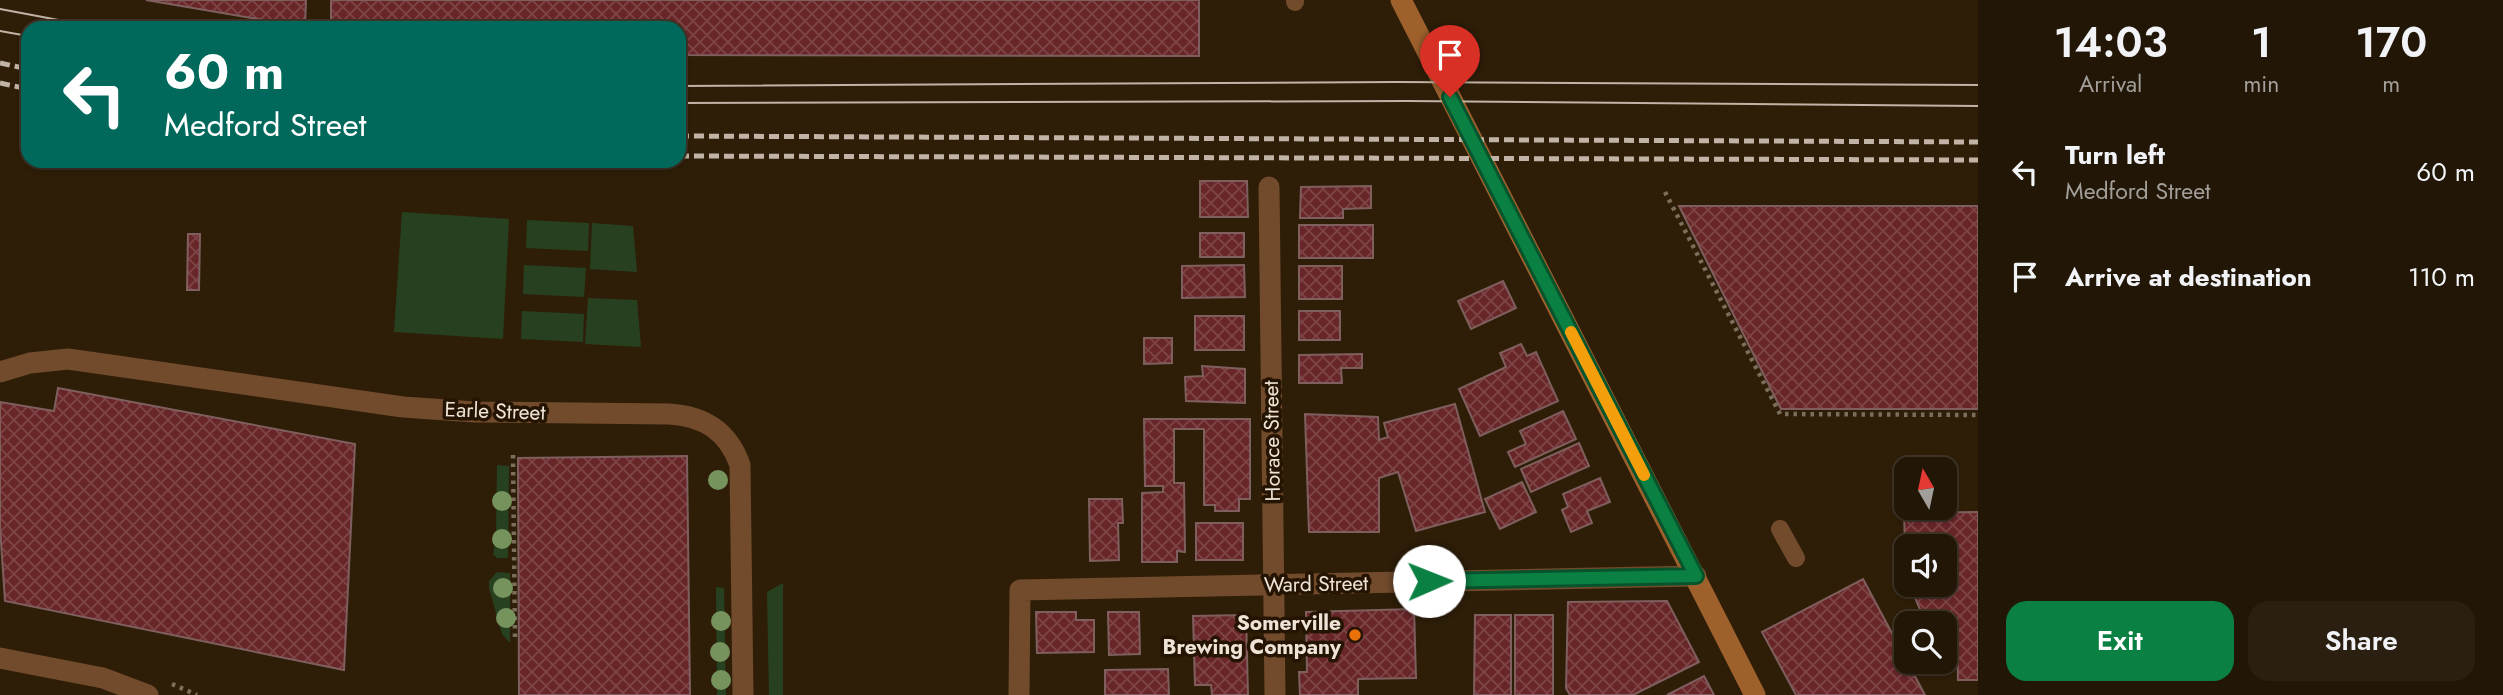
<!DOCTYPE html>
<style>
:root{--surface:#221606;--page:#2a1f10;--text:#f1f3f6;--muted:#a29f9b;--line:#3f3528;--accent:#0b8043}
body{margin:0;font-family:Jost,sans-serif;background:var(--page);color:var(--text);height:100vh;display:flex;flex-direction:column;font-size:26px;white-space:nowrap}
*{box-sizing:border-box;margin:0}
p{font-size:23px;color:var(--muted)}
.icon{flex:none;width:38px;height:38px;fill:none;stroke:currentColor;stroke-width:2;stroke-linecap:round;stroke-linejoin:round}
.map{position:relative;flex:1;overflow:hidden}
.details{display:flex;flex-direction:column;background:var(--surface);width:525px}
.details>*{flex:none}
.top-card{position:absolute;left:21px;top:21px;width:665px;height:147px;border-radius:21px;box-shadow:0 2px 5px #0004,0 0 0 2px var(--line);background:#00695c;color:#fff;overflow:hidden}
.needle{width:46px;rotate:351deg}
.tools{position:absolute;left:1894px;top:457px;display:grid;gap:14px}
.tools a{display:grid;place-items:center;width:63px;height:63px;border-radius:14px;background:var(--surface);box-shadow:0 2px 5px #0004,0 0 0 2px var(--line);font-size:35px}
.pin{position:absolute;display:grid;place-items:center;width:60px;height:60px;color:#fff;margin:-72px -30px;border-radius:50% 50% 50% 0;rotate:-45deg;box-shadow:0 0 7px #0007}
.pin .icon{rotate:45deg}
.me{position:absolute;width:77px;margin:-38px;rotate:89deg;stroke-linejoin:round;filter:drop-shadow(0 0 5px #0008)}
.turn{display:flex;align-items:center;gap:24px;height:147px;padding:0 28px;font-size:32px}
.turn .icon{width:91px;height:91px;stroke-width:2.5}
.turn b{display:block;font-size:49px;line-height:60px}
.eta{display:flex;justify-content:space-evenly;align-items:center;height:119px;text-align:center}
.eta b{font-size:42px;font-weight:600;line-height:49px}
.button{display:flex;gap:14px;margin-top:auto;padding:14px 28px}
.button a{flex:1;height:80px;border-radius:21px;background:var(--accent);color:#fff;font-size:28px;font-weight:600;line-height:80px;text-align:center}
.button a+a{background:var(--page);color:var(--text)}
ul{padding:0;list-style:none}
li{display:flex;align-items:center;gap:21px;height:105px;padding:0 28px}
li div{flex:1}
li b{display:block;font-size:26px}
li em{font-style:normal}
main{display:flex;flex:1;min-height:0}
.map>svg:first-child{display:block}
</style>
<main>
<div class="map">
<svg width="1978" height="695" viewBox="0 0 1978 695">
<defs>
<pattern id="building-cross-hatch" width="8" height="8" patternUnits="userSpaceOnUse" patternTransform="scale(1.75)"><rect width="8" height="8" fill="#682629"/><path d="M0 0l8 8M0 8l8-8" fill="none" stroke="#7e4547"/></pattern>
</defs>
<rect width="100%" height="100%" fill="#2e1e08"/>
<g fill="#274120">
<polygon points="402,212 509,219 503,339 394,332"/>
<polygon points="527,220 589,223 588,251 526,248"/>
<polygon points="592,223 633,226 637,272 590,269"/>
<polygon points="524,265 586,268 584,297 523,294"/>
<polygon points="588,298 637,300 641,347 585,344"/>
<polygon points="522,311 584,314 583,342 521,339"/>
<polygon points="497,465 509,466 508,558 497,558 493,554 496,537"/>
<polygon points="497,572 510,573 510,643 502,634 489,588 489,581"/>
<polygon points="783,583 783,695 769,695 767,592"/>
<polygon points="716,587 724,588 726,695 717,695"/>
</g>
<g fill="url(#building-cross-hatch)" stroke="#7f5f5e" stroke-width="2">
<polygon points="146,0 306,0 305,27"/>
<polygon points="331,0 1199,0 1199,56 679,55 679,28 331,28"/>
<polygon points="1200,181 1247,181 1248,217 1200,217"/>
<polygon points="1371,186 1371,208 1343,209 1343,218 1300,218 1301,187"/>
<polygon points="1679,206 1978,206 1978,409 1781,409"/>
<rect x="1299" y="225" width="74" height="33"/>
<rect x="1200" y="233" width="44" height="24"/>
<polygon points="188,234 200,234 199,290 187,290"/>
<polygon points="1244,265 1245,297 1182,298 1182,266"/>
<rect x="1299" y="266" width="43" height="33"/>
<polygon points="1503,281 1516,308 1471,329 1458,301"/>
<rect x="1299" y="311" width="41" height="29"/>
<rect x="1195" y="316" width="49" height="34"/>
<polygon points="1144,338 1172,338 1172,363 1144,364"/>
<polygon points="1521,344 1527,356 1536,352 1558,401 1480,436 1459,389 1506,367 1500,353"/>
<polygon points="1362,354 1362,368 1341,368 1342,383 1299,383 1299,355"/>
<polygon points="1202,366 1245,369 1245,403 1186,401 1185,377 1203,376"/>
<polygon points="58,388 355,444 344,670 5,601 0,527 0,402 54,411"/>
<polygon points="1455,404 1485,512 1416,531 1398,472 1379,478 1379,532 1309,532 1305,414 1378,417 1379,440 1388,437 1384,423"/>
<polygon points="1563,411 1576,439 1515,467 1508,452 1526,444 1520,431"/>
<polygon points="1144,419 1250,419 1250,499 1239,499 1239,511 1215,511 1215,505 1204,505 1204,429 1174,429 1174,483 1184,483 1185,552 1177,551 1177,562 1142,562 1142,493 1163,492 1163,486 1145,486"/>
<polygon points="1579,443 1589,466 1531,492 1521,469"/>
<polygon points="687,456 690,695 519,695 518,458"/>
<polygon points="1600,478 1610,502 1587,511 1592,523 1571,532 1562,510 1568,507 1563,494"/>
<polygon points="1522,482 1536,512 1500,529 1485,499"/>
<polygon points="1089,499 1122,499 1123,523 1118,523 1119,560 1090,561"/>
<polygon points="1978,512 1978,680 1958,680 1957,639 1944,639 1944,623 1926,623 1909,584 1944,584 1944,546 1906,546 1906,577 1904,513"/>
<rect x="1196" y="523" width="47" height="37"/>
<polygon points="1863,579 1925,695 1796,695 1762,632"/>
<polygon points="1667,601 1699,662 1633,695 1570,695 1566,688 1568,602"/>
<polygon points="1414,609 1416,678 1358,679 1358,695 1300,695 1299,672 1307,672 1306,612"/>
<polygon points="1036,612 1076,612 1076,620 1094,620 1094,652 1037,653"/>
<polygon points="1108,612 1139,612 1140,654 1109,655"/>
<polygon points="1246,615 1248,695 1212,695 1211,685 1195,685 1193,616"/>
<polygon points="1475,615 1511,615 1511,695 1474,695"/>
<rect x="1515" y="615" width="38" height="80"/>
<polygon points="1168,669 1169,695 1105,695 1105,670"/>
<polygon points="1704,676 1714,695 1667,695"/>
</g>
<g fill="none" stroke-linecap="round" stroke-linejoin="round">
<g stroke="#7c6e5c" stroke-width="4.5" stroke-dasharray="3.5 5" stroke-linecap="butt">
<polyline points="1665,192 1780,414 1978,415"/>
<polyline points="513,455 515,642"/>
<polyline points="172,684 197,695"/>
</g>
<g stroke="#724b2c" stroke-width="18">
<polyline points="1295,0 1295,2"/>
<polyline points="1780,529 1796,558"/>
</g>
<g stroke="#724b2c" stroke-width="21">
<polyline points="1269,187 1275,695"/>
<path d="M0,372l30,-9 38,-4 335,48 72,5 194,2c35,2 59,17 71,51l3,230"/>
<polyline points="0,658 103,678 148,695"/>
<polyline points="1019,695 1020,590 1696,576"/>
</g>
<polyline stroke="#9f612c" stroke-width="21" points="1401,0 1755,695"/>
<g stroke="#c1b4a6" stroke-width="2">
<polyline points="0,9 101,28"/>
<polyline points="0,31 28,36"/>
<polyline points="679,86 1396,82 1978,85"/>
<polyline points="679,103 1407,101 1978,106"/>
</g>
<g stroke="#c1b4a6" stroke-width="5" stroke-dasharray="10 5" stroke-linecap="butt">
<polyline points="0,63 28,69"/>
<polyline points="0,83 28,89"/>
<polyline points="679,136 1978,142"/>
<polyline points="679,156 1978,160"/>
</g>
</g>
<g fill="#77935d">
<circle cx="718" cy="480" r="10"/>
<circle cx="502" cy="501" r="10"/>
<circle cx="502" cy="539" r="10"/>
<circle cx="503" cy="588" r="10"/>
<circle cx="506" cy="618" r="10"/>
<circle cx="721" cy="621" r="10"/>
<circle cx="720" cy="652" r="10"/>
<circle cx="721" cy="680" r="10"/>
</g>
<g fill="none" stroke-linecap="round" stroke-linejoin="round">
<g stroke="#07532c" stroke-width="18">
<polyline id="route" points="1429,581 1696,576 1450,97"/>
</g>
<use href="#route" stroke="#0b8043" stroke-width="12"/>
<polyline stroke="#f59e0b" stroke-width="12" points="1571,332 1644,475"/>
</g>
<circle fill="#e8710a" stroke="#241401" stroke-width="2.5" cx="1355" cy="635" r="7"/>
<g text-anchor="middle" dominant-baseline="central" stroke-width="7" stroke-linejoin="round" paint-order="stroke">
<g font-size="21" fill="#efe3d7" stroke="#241401">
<text transform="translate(495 411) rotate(2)">Earle Street</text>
<text transform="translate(1272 441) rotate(-91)">Horace Street</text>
<text transform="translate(1316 584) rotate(-1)">Ward Street</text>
</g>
<g font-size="21" font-weight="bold" fill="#efe3d7" stroke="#241401" text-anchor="end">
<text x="1341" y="623">Somerville<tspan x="1341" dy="24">Brewing Company</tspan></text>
</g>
</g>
</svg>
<div class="tools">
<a><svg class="needle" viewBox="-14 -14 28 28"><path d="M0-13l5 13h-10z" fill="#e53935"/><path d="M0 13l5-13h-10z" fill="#a29f9b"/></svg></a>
<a><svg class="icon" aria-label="sound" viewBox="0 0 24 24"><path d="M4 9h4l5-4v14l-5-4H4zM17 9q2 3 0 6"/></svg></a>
<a><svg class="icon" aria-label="search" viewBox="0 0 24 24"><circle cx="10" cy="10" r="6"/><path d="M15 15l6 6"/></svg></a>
</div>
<div class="pin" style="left:1450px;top:97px;background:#d93025"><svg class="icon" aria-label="arrive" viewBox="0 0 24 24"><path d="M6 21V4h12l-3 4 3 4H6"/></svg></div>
<svg class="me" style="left:1429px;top:581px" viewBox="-20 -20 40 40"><circle r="19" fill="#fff"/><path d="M0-13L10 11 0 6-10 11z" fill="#0b8043"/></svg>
<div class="top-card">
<div class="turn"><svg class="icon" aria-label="left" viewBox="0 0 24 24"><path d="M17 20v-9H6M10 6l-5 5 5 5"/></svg><div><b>60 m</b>Medford Street</div></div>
</div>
</div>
<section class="details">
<div class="eta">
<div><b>14:03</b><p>Arrival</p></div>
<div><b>1</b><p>min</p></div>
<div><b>170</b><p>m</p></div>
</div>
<ul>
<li><svg class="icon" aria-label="left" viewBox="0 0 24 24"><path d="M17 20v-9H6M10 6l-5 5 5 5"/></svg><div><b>Turn left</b><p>Medford Street</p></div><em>60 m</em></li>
<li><svg class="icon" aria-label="arrive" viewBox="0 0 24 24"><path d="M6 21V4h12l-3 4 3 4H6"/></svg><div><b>Arrive at destination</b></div><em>110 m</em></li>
</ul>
<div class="button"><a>Exit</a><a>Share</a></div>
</section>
</main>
